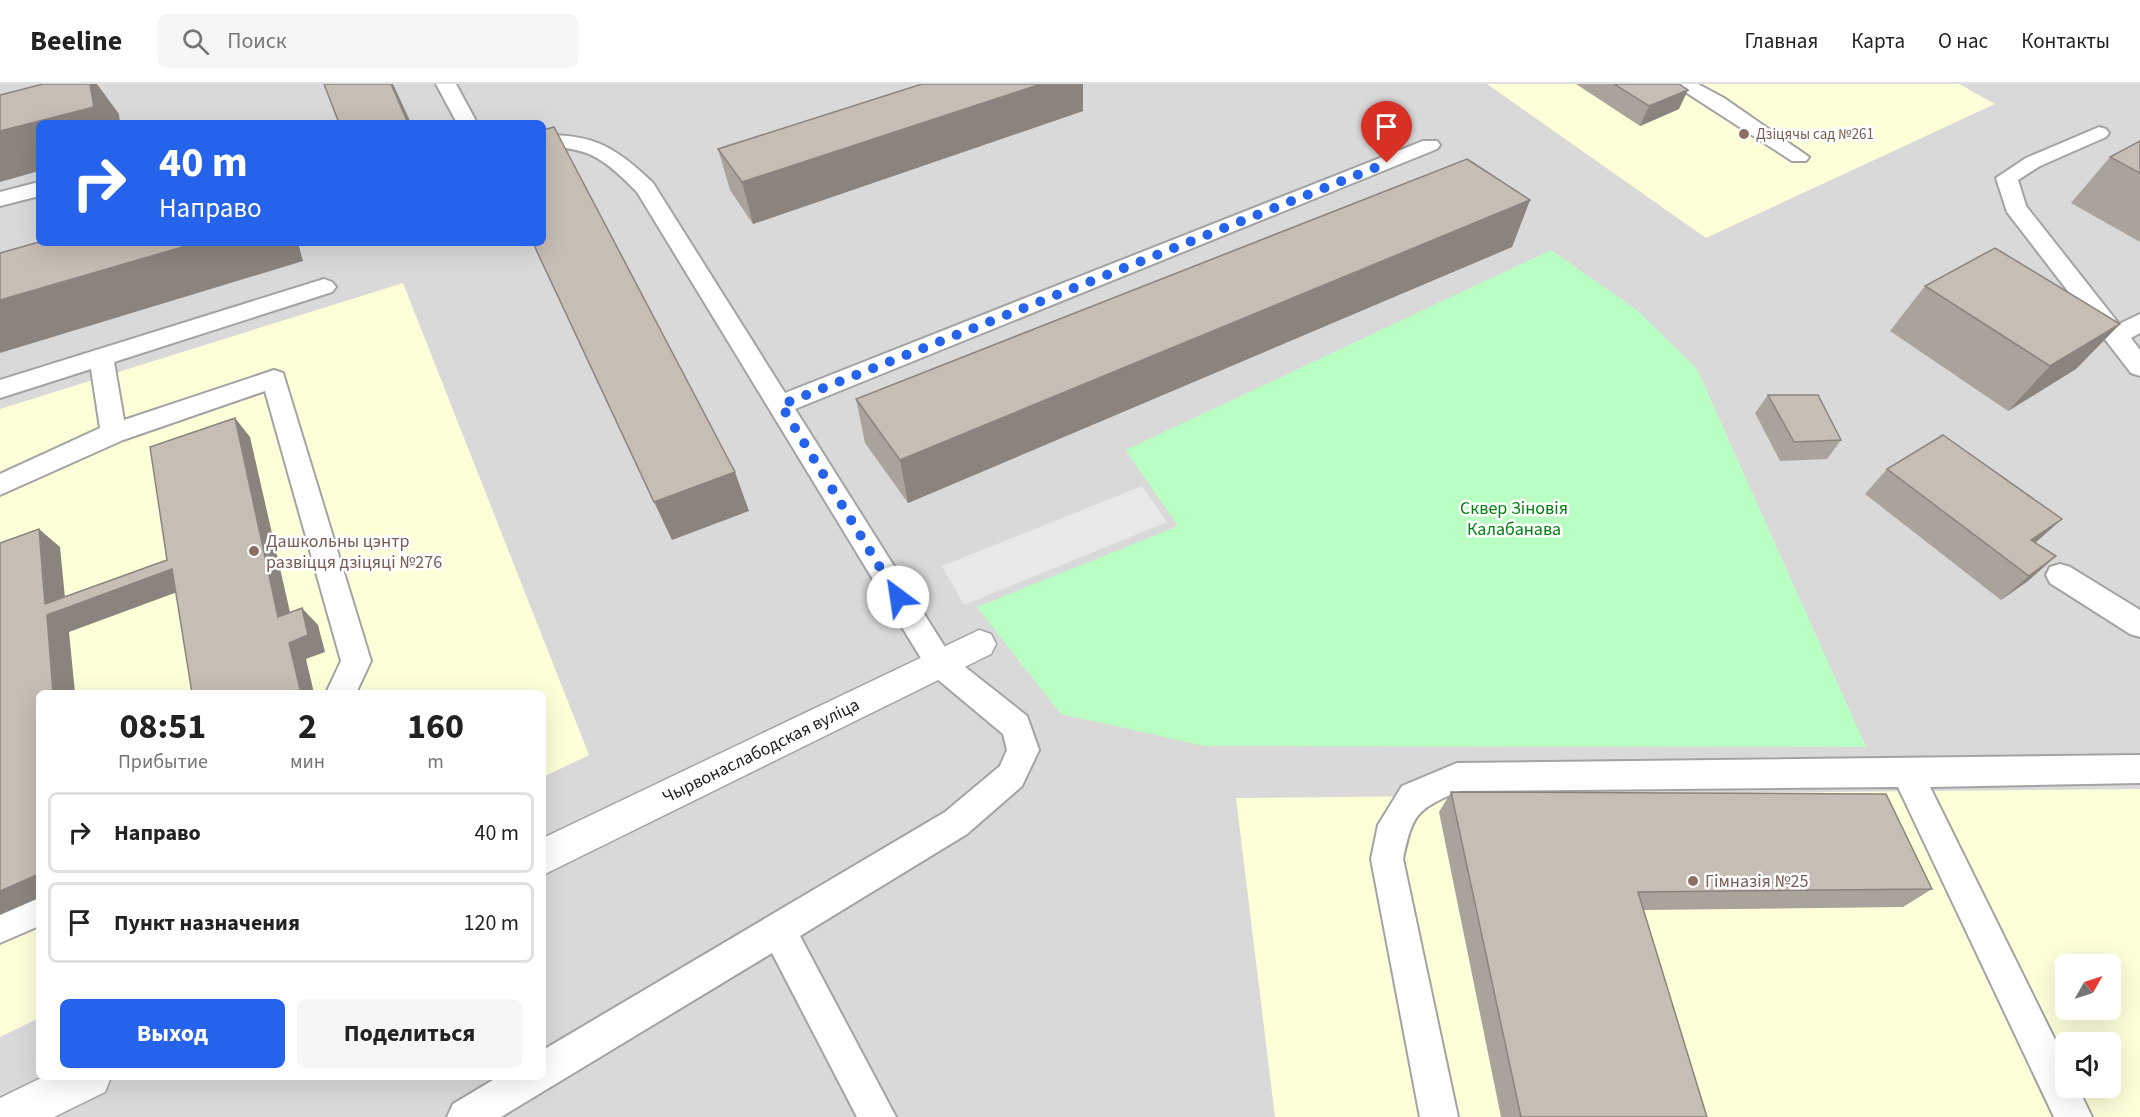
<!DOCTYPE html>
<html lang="ru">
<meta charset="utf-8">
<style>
:root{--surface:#fff;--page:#f6f6f6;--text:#222;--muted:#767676;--line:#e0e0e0;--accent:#2563eb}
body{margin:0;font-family:"Source Sans 3",sans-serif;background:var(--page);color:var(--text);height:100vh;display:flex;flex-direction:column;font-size:22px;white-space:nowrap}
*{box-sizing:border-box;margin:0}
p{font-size:20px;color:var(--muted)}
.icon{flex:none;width:33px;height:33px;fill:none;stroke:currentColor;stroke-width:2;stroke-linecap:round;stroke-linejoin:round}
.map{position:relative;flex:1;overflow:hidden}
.panel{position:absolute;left:36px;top:606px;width:510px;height:390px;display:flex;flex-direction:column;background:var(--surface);border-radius:9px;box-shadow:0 6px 24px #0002}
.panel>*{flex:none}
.top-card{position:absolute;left:36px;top:36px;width:510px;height:126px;border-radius:9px;box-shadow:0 6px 24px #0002;background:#2563eb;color:#fff;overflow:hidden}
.needle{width:39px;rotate:51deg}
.buttons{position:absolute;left:2055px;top:870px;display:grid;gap:12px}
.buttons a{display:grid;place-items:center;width:66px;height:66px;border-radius:9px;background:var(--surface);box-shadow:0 6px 24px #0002;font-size:30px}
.pin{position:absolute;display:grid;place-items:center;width:51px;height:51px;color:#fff;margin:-62px -26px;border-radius:50% 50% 50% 0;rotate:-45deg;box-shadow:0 0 6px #0007}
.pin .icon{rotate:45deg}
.me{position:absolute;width:66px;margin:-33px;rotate:329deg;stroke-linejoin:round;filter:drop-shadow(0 0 4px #0008)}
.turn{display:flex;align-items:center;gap:21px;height:126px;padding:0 24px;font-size:27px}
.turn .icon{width:78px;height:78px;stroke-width:2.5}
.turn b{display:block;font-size:42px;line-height:51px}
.eta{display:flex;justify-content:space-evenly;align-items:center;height:102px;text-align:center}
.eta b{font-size:36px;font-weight:700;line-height:42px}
.primary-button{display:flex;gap:12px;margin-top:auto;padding:12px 24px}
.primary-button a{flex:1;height:69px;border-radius:9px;background:var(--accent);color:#fff;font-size:24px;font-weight:700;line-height:69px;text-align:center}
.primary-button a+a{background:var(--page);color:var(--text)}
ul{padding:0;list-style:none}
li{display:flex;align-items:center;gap:18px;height:81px;margin:0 12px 9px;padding:0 12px;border:3px solid var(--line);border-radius:9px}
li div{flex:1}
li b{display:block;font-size:22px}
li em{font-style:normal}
header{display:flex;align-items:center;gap:36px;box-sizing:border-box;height:84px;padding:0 30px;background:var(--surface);border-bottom:2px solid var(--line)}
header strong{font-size:28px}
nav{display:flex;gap:33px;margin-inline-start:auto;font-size:21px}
.search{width:420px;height:54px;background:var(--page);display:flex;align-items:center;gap:15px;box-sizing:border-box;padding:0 21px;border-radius:9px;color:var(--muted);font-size:22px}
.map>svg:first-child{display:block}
</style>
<header>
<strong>Beeline</strong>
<div class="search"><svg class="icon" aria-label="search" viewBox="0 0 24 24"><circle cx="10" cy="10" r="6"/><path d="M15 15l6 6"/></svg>Поиск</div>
<nav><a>Главная</a><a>Карта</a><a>О нас</a><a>Контакты</a></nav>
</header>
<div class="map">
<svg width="2140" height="1033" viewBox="0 0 2140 1033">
<rect width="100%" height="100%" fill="#efebe1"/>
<path fill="#dad9d9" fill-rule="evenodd" d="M0,0h2140v1033h-2140zM39,39h504v120h-504zM39,609h504v384h-504zM2066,880h44v46h-44zM2066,958h44v46h-44z"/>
<g fill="#fdffd9" fill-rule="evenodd">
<polygon points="1487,0 1959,0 1995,20 1706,154"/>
<polygon points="403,199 589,671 543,693 543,609 39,609 39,934 0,953 0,325"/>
<path d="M2140,705v328h-865l-39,-319zM2066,880h44v46h-44zM2066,958h44v46h-44z"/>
</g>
<polygon fill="#b9fec2" points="1551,166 1638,227 1697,285 1866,663 1205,662 1061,630 977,523 1178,442 1126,366"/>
<polygon fill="#e8e8e8" points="1142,402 1167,438 964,521 942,482"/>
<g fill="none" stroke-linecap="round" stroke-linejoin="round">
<g stroke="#a3a3a3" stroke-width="4">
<g id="lane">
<polygon points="436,0 456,0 477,39 457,39"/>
<polygon points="1673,0 1698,0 1724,14 1809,73 1806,77 1792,77"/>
<polygon points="2099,43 2106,45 2109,49 2106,53 2040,82 2018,96 2026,122 2119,240 2140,230 2140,249 2131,254 2140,266 2140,292 2131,289 2007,128 1996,94 2026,74"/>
<path d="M543,51c51,-1 74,13 110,48l132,210 638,-252h14l3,4 -3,4 -642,260 155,246 77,61 12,34 -17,36 -55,48 -167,102 96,181h-39l-85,-164 -271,164h-54l6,-13 45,-27h45v-27l402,-238 55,-46 7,-16 -4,-16 -73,-61 -293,-481c-31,-32 -48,-46 -94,-45z"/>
<polygon points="39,98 39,112 0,122 0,108"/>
<polygon points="324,195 332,198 336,203 332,208 114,278 124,336 274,286 283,289 371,577 356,609 326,609 341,577 265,307 123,356 0,411 0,390 100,344 91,285 0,314 0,296"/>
<polygon points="2060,480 2070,483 2140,526 2140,553 2130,550 2050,499 2046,491 2050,483"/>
<path d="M2140,671v28l-210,4 136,275v26h12l14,29h-38l-156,-330 -439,4c-43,19 -46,22 -56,68l55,258h-38l-49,-258 7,-34 24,-39 55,-23z"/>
<polygon points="39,809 39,842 0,859 0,825"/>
</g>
</g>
<g stroke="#a3a3a3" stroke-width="3">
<g id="street">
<polygon points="979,546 991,550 996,560 991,570 543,791 543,754"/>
<polygon points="43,993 111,993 105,1008 54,1033 0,1033 0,1014"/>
</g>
</g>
<use href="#lane" fill="#fff" fill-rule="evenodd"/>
<use href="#street" fill="#fff" fill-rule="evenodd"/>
</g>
<g fill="#aaa39b">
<polygon points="922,0 1083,0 1083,27 753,140 730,106 718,65"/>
<polygon points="1576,0 1679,0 1679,25 1640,42"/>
<polygon points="2140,57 2140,158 2071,119 2110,73"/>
<polygon points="1530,116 1512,163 908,419 865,359 856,315"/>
<polygon points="1925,202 2120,240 2076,285 2008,327 1890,247"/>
<polygon points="1768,311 1841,356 1827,375 1780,377 1755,329"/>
<polygon points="1887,385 2035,459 2028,497 2001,516 1865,410"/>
<polygon points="1451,708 1932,805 1903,823 1643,826 1707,1033 1501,1033 1439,728"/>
</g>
<g fill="#8b847e">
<polygon points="90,0 97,0 119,30 120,39 39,39 39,87 0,98 0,47"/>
<polygon points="391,0 393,0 411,39 408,39"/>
<polygon points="1041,0 1083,0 1083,27 753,140 742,98"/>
<polygon points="1688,6 1679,25 1640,42 1649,22"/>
<polygon points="1530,116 1512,163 908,419 900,376"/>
<polygon points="196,159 298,159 303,177 0,269 0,216"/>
<polygon points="2120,240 2076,285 2008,327 2050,282"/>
<polygon points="235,334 250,353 295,550 278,533"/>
<polygon points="735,388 749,427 672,456 654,418"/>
<polygon points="2062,435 2034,460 2031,456"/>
<polygon points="39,445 60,463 66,524 172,485 191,503 69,548 75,609 53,609"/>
<polygon points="2056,472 2028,497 2001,516 2029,492"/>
<polygon points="302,524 318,541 325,568 306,575 314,609 301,609 289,559"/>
<polygon points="39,790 39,814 0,831 0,807"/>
</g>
<g fill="#c6bdb4" stroke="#8b847e" stroke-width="1.5">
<polygon points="43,0 90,0 94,23 0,47 0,11"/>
<polygon points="324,0 391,0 408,39 339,39"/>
<polygon points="922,0 1041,0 742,98 718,65"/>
<polygon points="1614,0 1679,0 1688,6 1649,22"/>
<polygon points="554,43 735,388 654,418 533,159 543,159 543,46"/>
<polygon points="2140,57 2140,89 2110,73"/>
<polygon points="1467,75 1530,116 900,376 856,315"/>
<polygon points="39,158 39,159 196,159 0,216 0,169"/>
<polygon points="1995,164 2120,240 2050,282 1925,202"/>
<polygon points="1768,311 1818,311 1841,356 1794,358"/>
<polygon points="235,334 278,533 302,524 308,551 289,559 301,609 192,609 172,485 47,531 53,609 39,609 39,790 0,807 0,459 39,445 45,520 167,476 150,363"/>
<polygon points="1943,351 2062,435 2031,456 2056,472 2029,492 1887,385"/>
<polygon points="1451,708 1886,710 1932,805 1638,808 1707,1033 1521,1033"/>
</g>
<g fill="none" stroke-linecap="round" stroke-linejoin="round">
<polyline stroke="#2563eb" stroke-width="10" stroke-dasharray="0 18" points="898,513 781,321 1387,79"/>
</g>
<g fill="#8d6e63" stroke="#fff" stroke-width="2">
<circle cx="1744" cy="50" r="6"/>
<circle cx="254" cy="467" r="6"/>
<circle cx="1693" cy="797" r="6"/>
</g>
<g text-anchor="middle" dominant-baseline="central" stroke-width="5" stroke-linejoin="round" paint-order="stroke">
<g font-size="15" fill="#785e54" stroke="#fff" text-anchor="start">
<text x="1756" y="50">Дзіцячы сад №261</text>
</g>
<g font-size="18" fill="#038214" stroke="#fff">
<text x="1514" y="424">Сквер Зіновія<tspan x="1514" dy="21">Калабанава</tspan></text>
</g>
<g font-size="18" fill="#785e54" stroke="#fff" text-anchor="start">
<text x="266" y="457">Дашкольны цэнтр<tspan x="266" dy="21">развіцця дзіцяці №276</tspan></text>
<text x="1705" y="797">Гімназія №25</text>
</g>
<g font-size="18" fill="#1c1c1c" stroke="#fff">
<text transform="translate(761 667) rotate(-26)">Чырвонаслабодская вуліца</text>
</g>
</g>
</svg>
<div class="buttons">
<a><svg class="needle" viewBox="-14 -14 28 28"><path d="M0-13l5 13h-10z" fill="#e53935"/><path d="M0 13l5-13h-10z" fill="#767676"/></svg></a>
<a><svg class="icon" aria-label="sound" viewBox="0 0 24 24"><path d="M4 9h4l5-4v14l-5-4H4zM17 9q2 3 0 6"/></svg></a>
</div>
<div class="pin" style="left:1387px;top:79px;background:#d93025"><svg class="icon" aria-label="arrive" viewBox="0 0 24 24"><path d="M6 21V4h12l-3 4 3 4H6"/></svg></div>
<svg class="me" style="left:898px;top:513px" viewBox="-20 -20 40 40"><circle r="19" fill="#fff"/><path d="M0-13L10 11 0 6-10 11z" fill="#2563eb"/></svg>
<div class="top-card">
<div class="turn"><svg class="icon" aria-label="right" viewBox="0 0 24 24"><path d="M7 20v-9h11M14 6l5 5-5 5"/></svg><div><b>40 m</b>Направо</div></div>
</div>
<section class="panel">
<div class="eta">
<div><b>08:51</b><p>Прибытие</p></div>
<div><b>2</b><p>мин</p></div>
<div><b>160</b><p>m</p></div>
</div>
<ul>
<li><svg class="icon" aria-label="right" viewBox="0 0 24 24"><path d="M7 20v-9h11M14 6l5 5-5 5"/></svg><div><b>Направо</b></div><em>40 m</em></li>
<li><svg class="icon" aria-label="arrive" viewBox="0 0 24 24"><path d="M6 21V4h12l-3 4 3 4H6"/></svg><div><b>Пункт назначения</b></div><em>120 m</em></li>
</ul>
<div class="primary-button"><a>Выход</a><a>Поделиться</a></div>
</section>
</div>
